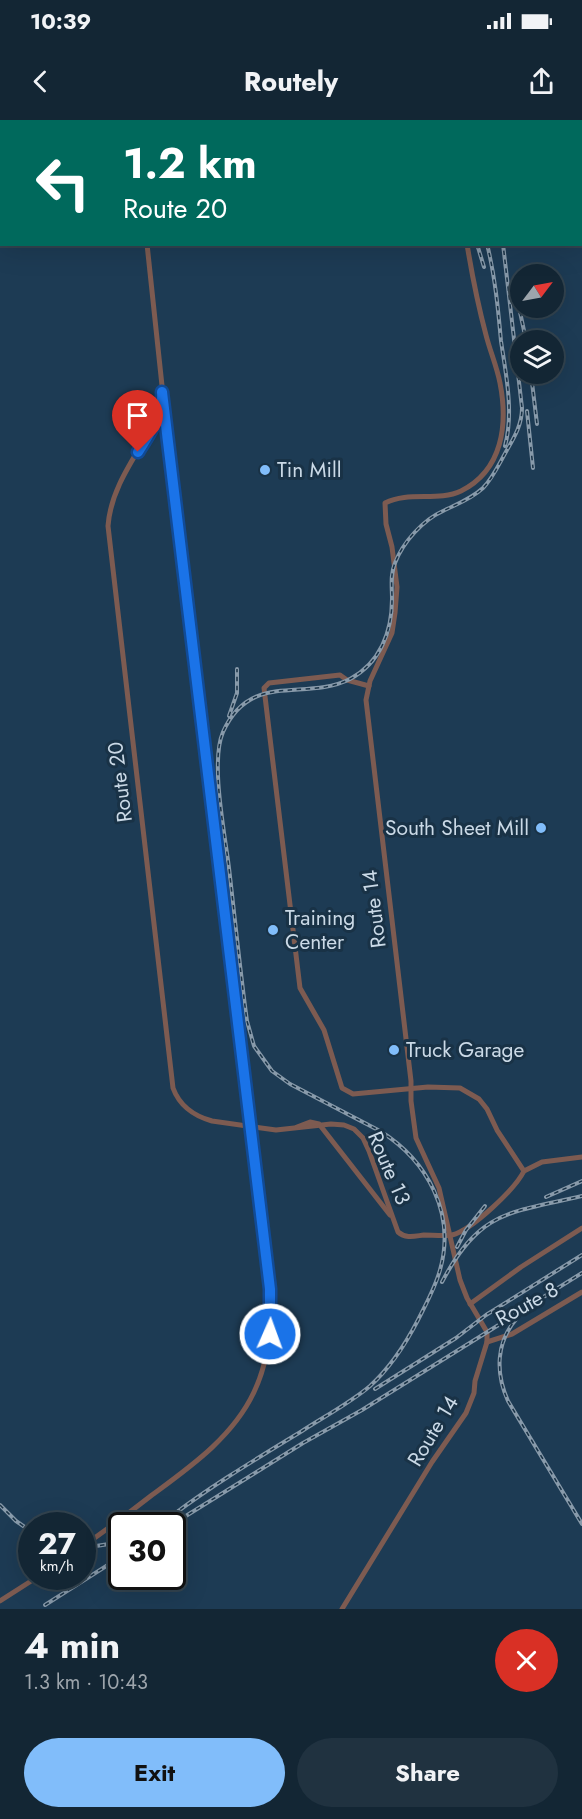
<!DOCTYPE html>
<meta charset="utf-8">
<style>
:root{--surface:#132634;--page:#203240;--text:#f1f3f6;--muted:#9da5ac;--line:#32434f;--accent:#81bdfa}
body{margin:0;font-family:Jost,sans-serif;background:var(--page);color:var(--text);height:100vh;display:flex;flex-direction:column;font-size:22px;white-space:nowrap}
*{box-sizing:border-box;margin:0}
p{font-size:20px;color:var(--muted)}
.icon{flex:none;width:33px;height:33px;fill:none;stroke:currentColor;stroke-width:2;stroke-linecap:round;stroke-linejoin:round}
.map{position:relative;height:1489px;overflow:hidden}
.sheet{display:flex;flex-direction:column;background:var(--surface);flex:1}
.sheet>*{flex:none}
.guide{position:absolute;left:0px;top:0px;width:582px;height:126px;box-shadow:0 6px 24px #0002,0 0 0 2px var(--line);background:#00695c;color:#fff;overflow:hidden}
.needle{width:39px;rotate:58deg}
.tools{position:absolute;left:510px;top:144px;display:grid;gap:12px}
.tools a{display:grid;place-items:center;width:54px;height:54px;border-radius:50%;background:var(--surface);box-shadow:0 6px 24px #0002,0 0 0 2px var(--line);font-size:30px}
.speed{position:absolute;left:18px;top:1392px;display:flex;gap:12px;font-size:30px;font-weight:700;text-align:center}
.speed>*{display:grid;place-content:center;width:78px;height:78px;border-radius:50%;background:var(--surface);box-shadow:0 6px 24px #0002,0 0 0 2px var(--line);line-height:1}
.speed small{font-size:15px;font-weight:400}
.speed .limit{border:3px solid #111;border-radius:9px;background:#fff;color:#111}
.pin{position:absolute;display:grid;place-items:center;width:51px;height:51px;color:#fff;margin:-62px -26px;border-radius:50% 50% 50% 0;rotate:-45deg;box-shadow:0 0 6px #0007}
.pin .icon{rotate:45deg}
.me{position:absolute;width:66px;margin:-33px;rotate:2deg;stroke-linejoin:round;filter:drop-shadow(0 0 4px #0008)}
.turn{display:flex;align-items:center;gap:21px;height:126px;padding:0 24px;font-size:27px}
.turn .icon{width:78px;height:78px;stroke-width:2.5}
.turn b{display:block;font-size:42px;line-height:51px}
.round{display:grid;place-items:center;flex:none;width:63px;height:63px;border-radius:32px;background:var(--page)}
.summary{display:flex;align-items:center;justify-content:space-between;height:102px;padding:0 24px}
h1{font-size:36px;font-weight:700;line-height:45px}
.button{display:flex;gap:12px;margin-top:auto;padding:12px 24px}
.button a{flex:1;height:69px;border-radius:36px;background:var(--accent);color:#111;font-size:24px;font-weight:700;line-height:69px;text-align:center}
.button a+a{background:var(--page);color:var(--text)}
.status{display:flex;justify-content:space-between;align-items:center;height:42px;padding:0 30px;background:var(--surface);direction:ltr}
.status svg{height:16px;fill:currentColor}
header{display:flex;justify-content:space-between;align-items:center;height:78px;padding:0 24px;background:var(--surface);font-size:27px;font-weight:700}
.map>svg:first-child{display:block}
</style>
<div class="status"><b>10:39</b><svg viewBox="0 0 49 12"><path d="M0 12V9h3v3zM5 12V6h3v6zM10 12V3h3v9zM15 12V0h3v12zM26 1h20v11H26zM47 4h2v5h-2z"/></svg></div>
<header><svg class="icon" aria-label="back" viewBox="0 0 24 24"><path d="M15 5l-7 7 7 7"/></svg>Routely<svg class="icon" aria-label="share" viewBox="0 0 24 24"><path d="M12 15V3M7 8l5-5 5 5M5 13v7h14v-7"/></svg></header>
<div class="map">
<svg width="582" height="1489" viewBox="0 0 582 1489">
<rect width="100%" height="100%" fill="#193246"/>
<path fill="#1d3b54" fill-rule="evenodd" d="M0,0h582v1489h-582zM2,2h578v122h-578zM520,154h34v34h-34zM520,220h34v34h-34zM32,1406h50v50h-50zM122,1406h50v50h-50z"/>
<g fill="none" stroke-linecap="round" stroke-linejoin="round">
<g stroke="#7d5b51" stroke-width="5">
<polyline points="132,0 133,2"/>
<polyline points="431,0 431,2"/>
<polyline points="147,124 163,275"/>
<path d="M162,272v11l-3,11c-18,36 -48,70 -51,112l65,562c7,19 21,28 39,33l64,9 55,-6 13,1 10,4 9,9 6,13 29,81c8,7 17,4 26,3 7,0 23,1 28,0 20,-5 63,-46 72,-64l-27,-41 -10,-21 -8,-10 -19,-11 -32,-1 -75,7 -11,-6 -18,-58 -24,-42 -36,-300 5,-5 71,-8 7,5 22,6"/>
<polyline points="297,1007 310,1002 319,1004 390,1095"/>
<polyline points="524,1051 542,1042 582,1037"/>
<polyline points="470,1184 521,1147 582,1108"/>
<polyline points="487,1222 512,1214 582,1172"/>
<path d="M82,1427c24,-17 47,-34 70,-52 38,-28 81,-58 102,-103 17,-36 19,-76 14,-116l-104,-872"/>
<polyline points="0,1481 39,1456"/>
<path d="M342,1489l90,-147 34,-49 8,-20 1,-12 12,-39v-10l-20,-34 -7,-18 -21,-92 -23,-50 -5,-37v-20l-45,-381 4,-19 22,-48 3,-20 2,-26 -5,-40 -6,-23 -1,-21c24,-12 53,-1 76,-12 42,-21 47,-67 39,-108 -3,-16 -10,-32 -14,-48 -8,-30 -14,-60 -19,-91"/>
</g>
<g stroke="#889aaa" stroke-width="4">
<g id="rail">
<polyline points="453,0 453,2"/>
<polyline points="465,0 465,2"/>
<polyline points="478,0 478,2"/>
<polyline points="491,0 492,2"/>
<polyline points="477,124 484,147"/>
<path d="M487,124c8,32 11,64 14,97 5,34 13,71 4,105"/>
<polyline points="520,192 526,220"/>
<polyline points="531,254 537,304"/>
<polyline points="527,291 533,348"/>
<polyline points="229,596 237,573 237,549"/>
<polyline points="546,1077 582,1061"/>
<polyline points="457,1127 466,1110 485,1086"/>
<path d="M442,1162c38,-72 67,-69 140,-86"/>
<path d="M518,1197c-22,24 -23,55 -10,84l74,123"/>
<polyline points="375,1269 456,1218 486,1195 582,1135"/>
<polyline points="0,1385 16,1401 32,1412"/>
<path d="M173,1395c41,-31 85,-57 129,-84 23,-15 48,-28 68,-45 21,-19 35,-41 48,-66 8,-16 17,-32 22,-50 16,-56 -12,-109 -60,-139l-90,-47 -18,-13 -18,-25 -7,-25c-7,-51 -12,-102 -18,-153 -4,-34 -19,-106 -6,-136 28,-62 82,-30 127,-53 30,-16 42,-47 42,-80 0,-12 -2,-24 3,-36 8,-21 28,-43 48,-52 14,-7 28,-12 40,-23 10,-10 17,-26 24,-38 8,-14 15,-26 15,-42l-19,-164"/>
<polyline points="181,1399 303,1323 362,1290 582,1153"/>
<polyline points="156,1406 179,1391"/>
<polyline points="82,1426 96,1426 122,1422"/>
<polyline points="45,1485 122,1436"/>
</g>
</g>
<use href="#rail" stroke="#193246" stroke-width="1.5" stroke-dasharray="4.5" stroke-linecap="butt"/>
</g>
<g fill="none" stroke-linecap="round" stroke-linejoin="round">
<g stroke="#114b97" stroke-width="15">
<path id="route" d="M138,332c11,-18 26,-38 24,-60l108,897v45"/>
</g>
<use href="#route" stroke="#1a73e8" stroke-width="10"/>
</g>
<g fill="#81bdfa" stroke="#193246" stroke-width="2">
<circle cx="265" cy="350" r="6"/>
<circle cx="541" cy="708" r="6"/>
<circle cx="273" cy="810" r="6"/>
<circle cx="394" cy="930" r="6"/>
</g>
<g text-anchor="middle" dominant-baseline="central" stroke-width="6" stroke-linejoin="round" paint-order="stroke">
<g font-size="21" fill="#cad9e6" stroke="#193246" text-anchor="start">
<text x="277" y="350">Tin Mill</text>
<text x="529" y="708" text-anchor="end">South Sheet Mill</text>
<text x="285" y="798">Training<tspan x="285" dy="24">Center</tspan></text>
<text x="406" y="930">Truck Garage</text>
</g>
<g font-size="21" fill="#cad9e6" stroke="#193246">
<text transform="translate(120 662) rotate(-97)">Route 20</text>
<text transform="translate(374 789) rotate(-97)">Route 14</text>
<text transform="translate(389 1048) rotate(67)">Route 13</text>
<text transform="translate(527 1184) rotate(-29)">Route 8</text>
<text transform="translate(433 1311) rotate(-59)">Route 14</text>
</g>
</g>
</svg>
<div class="tools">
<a><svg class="needle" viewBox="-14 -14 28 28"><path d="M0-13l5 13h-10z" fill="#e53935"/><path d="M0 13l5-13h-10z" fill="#9da5ac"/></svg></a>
<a><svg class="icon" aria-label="layers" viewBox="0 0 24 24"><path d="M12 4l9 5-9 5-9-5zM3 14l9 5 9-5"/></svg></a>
</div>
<div class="speed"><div>27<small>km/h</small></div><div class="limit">30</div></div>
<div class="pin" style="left:138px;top:332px;background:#d93025"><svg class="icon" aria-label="arrive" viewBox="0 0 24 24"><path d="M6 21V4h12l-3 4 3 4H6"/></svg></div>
<svg class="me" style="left:270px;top:1214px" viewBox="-20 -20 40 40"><circle r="17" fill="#1a73e8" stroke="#fff" stroke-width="3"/><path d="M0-11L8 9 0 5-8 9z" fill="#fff"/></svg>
<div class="guide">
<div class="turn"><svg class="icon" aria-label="left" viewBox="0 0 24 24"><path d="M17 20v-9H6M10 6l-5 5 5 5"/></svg><div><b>1.2 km</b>Route 20</div></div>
</div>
</div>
<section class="sheet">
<div class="summary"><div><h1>4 min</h1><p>1.3 km · 10:43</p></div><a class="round" style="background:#d93025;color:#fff"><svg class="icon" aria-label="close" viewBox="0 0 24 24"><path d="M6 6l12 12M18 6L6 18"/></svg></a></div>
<div class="button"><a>Exit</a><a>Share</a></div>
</section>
